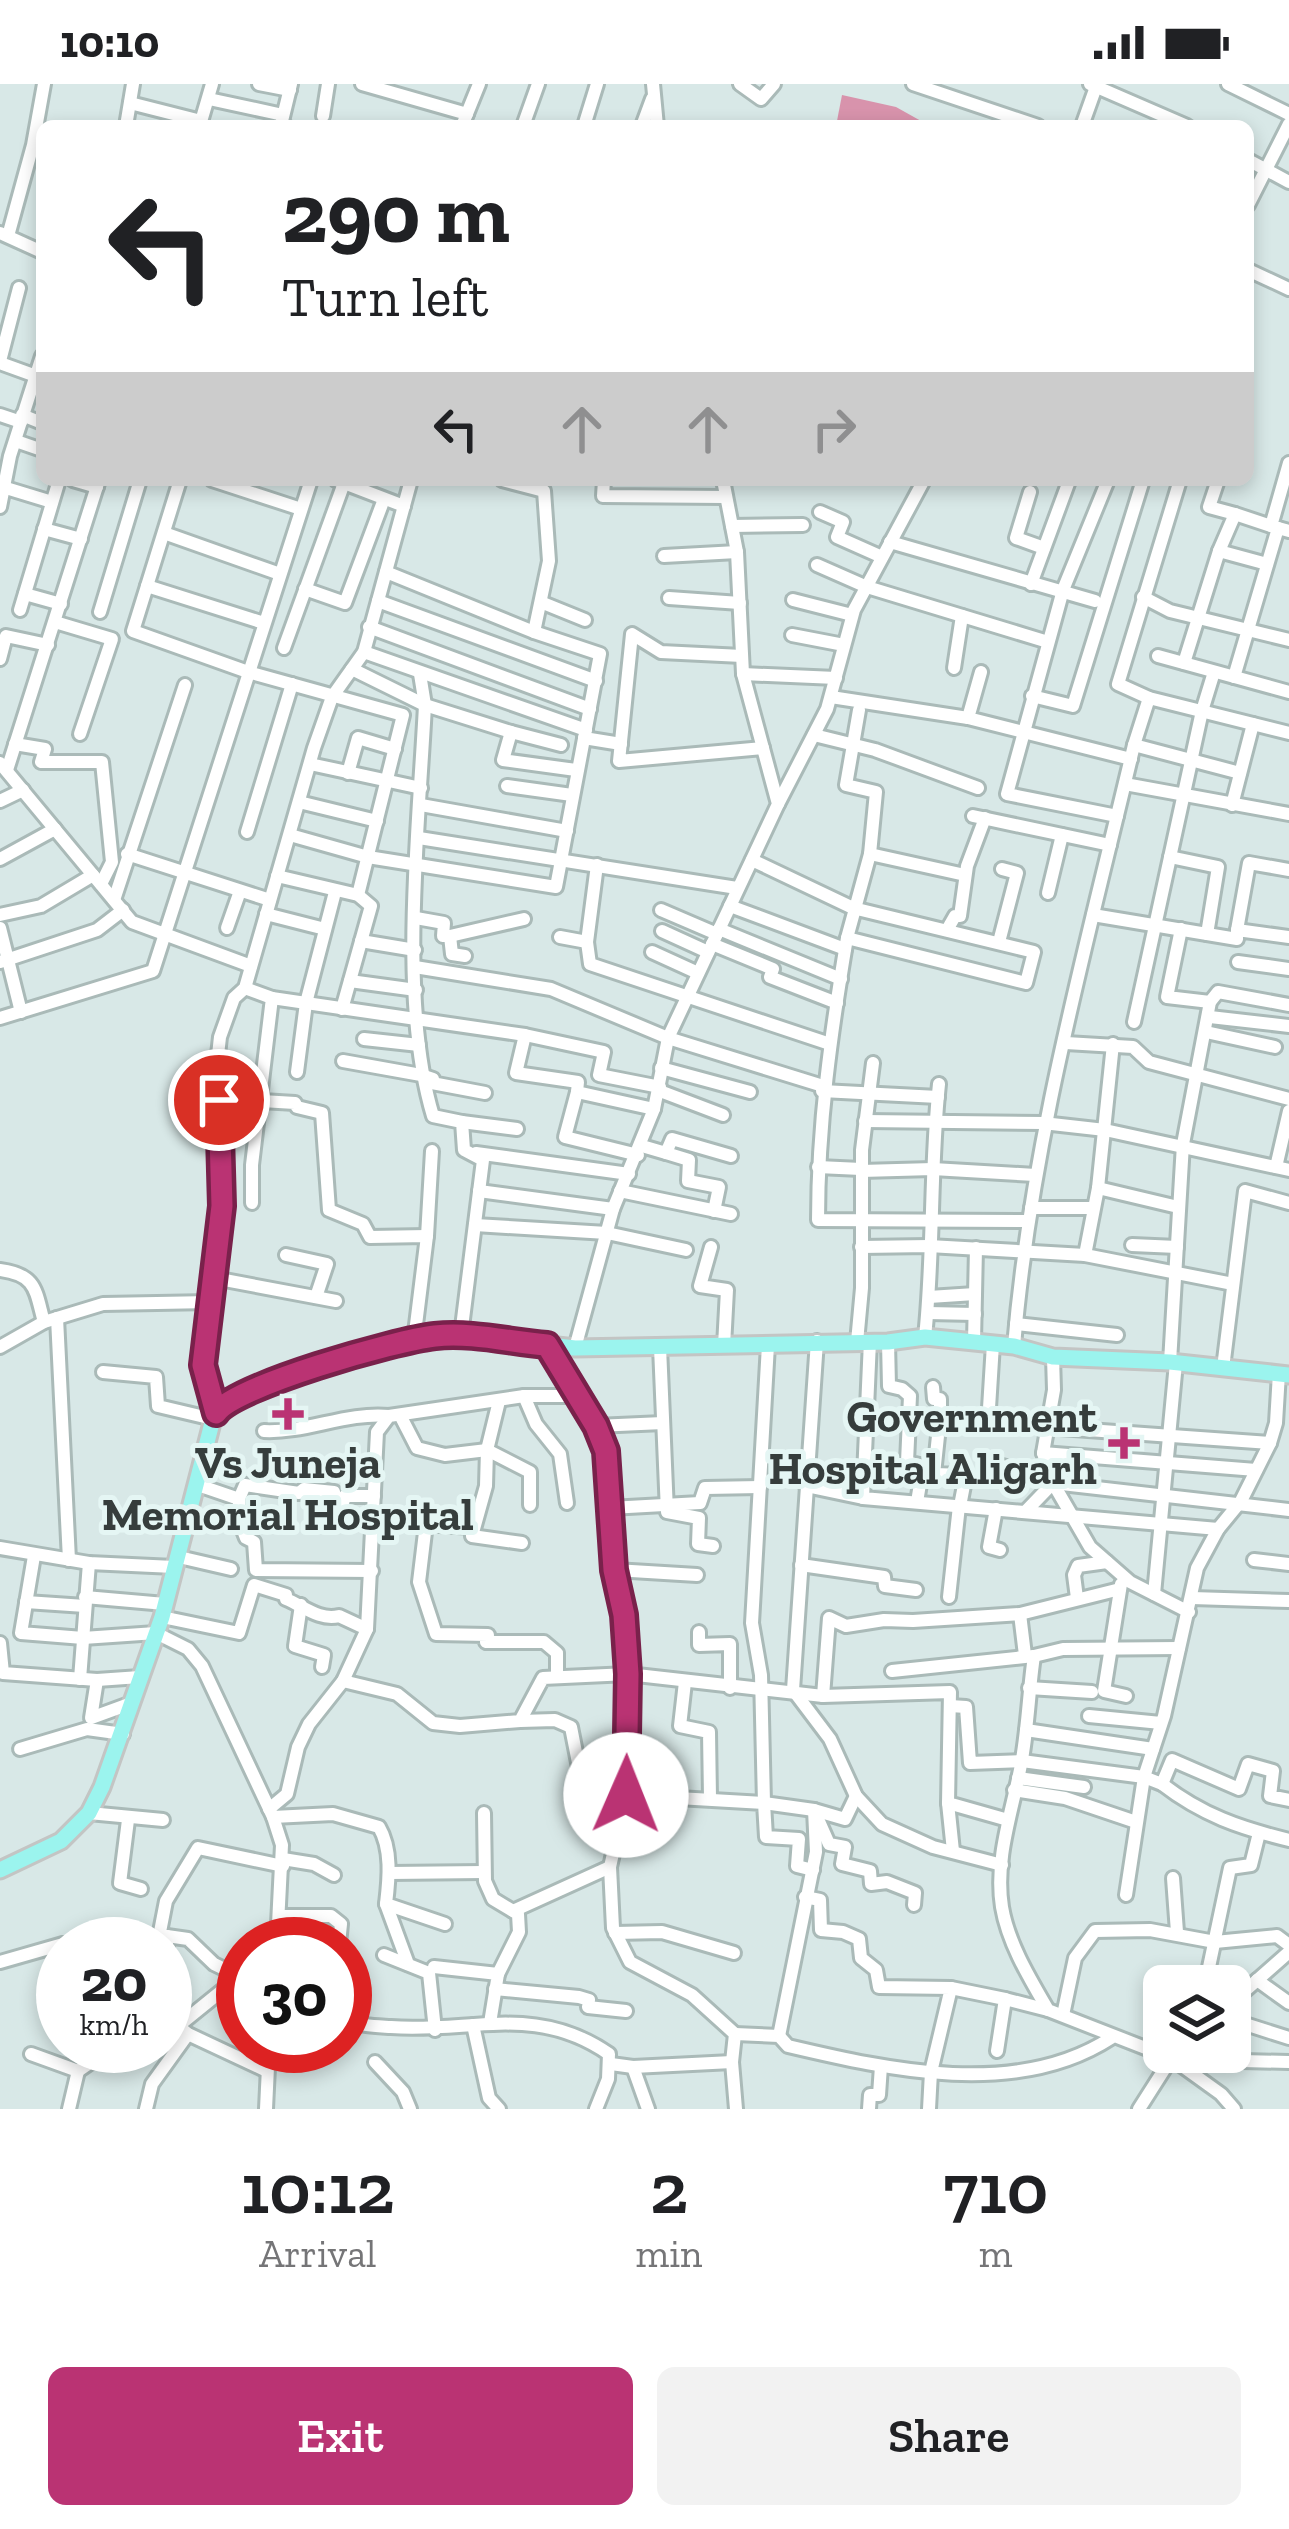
<!DOCTYPE html>
<style>
:root{--surface:#fff;--page:#f2f2f2;--text:#202124;--muted:#757577;--accent:#ba3373}
body{margin:0;font-family:"Zilla Slab",serif;background:var(--page);color:var(--text);height:100vh;display:flex;flex-direction:column;font-size:45px;white-space:nowrap}
*{box-sizing:border-box;margin:0}
p{font-size:39px;color:var(--muted)}
.icon{flex:none;width:66px;height:66px;fill:none;stroke:currentColor;stroke-width:2;stroke-linecap:round;stroke-linejoin:round}
.map{position:relative;height:2025px;overflow:hidden}
.panel{display:flex;flex-direction:column;background:var(--surface);flex:1}
.panel>*{flex:none}
.guide{position:absolute;left:36px;top:36px;width:1218px;height:366px;border-radius:18px;box-shadow:0 6px 18px #0003;background:#fff;color:var(--text);overflow:hidden}
.fabs{position:absolute;left:1143px;top:1881px;display:grid;gap:24px}
.fabs a{display:grid;place-items:center;width:108px;height:108px;border-radius:18px;background:var(--surface);box-shadow:0 6px 18px #0003;font-size:60px}
.speed{position:absolute;left:36px;top:1833px;display:flex;gap:24px;font-size:60px;font-weight:700;text-align:center}
.speed>*{display:grid;place-content:center;width:156px;height:156px;border-radius:50%;background:var(--surface);box-shadow:0 6px 18px #0003;line-height:1}
.speed small{font-size:30px;font-weight:400}
.speed .limit{border:18px solid #d22;background:#fff;color:#111}
.pin{position:absolute;display:grid;place-items:center;width:102px;height:102px;color:#fff;margin:-51px;border:6px solid #fff;border-radius:50%;box-shadow:0 3px 12px #0007}
.me{position:absolute;width:132px;margin:-66px;rotate:1deg;stroke-linejoin:round;filter:drop-shadow(0 0 9px #0008)}
.turn{display:flex;align-items:center;gap:42px;height:252px;padding:0 48px;font-size:54px}
.turn .icon{width:156px;height:156px;stroke-width:2.5}
.turn b{display:block;font-size:84px;line-height:102px}
.lanes{display:flex;align-items:center;height:114px;padding:0 48px;background:#0003;justify-content:center;gap:60px;direction:ltr}
.lanes .off{opacity:.35}
.eta{display:flex;justify-content:space-evenly;align-items:center;height:204px;text-align:center}
.eta b{font-size:72px;font-weight:600;line-height:84px}
.cta{display:flex;gap:24px;margin-top:auto;padding:24px 48px}
.cta a{flex:1;height:138px;border-radius:18px;background:var(--accent);color:#fff;font-size:48px;font-weight:600;line-height:138px;text-align:center}
.cta a+a{background:var(--page);color:var(--text)}
.status{display:flex;justify-content:space-between;align-items:center;height:84px;padding:0 60px;background:var(--surface);direction:ltr}
.status svg{height:33px;fill:currentColor}
.map>svg:first-child{display:block}
</style>
<div class="status"><b>10:10</b><svg viewBox="0 0 49 12"><path d="M0 12V9h3v3zM5 12V6h3v6zM10 12V3h3v9zM15 12V0h3v12zM26 1h20v11H26zM47 4h2v5h-2z"/></svg></div>
<div class="map">
<svg width="1289" height="2025" viewBox="0 0 1289 2025">
<rect width="100%" height="100%" fill="#d8e8e7"/>
<polygon fill="#d893ac" points="842,11 896,23 930,42 836,42"/>
<g fill="none" stroke-linecap="round" stroke-linejoin="round">
<g stroke="#aabab8" stroke-width="18">
<g id="minor">
<polyline points="259,0 290,6"/>
<polyline points="362,0 467,30"/>
<polyline points="653,0 657,42"/>
<polyline points="740,0 761,15 774,0"/>
<polyline points="913,0 1038,42"/>
<polyline points="1090,0 1187,42"/>
<polyline points="1228,0 1289,30"/>
<polyline points="209,15 283,31"/>
<polyline points="130,19 201,37"/>
<polyline points="323,32 328,0"/>
<polyline points="200,41 212,0"/>
<polyline points="126,42 133,0"/>
<polyline points="286,42 281,41 291,0"/>
<polyline points="462,42 479,0"/>
<polyline points="523,42 538,0"/>
<polyline points="584,42 597,0"/>
<polyline points="642,42 652,15"/>
<polyline points="1082,42 1097,0"/>
<polyline points="1248,76 1289,98"/>
<polyline points="1248,121 1289,40"/>
<polyline points="0,149 42,168"/>
<polyline points="8,152 33,61 44,0"/>
<polyline points="1248,186 1289,205"/>
<polyline points="0,277 19,204"/>
<polyline points="0,279 36,292"/>
<polyline points="0,331 21,338"/>
<polyline points="22,331 42,339"/>
<polyline points="16,357 42,366"/>
<polyline points="1289,379 1271,442 1289,447"/>
<polyline points="73,396 97,403"/>
<polyline points="180,396 133,547 248,588 403,631 358,811"/>
<polyline points="212,396 301,425"/>
<polyline points="336,396 404,422"/>
<polyline points="502,396 544,407 549,477 534,548"/>
<polyline points="604,396 603,412 726,413"/>
<polyline points="1108,396 1063,506 1007,710 1117,732"/>
<polyline points="1180,396 1118,600 1149,614 1289,649"/>
<polyline points="6,404 52,418"/>
<polyline points="1030,408 1016,454 1044,464"/>
<polyline points="0,423 10,372 42,272"/>
<polyline points="820,428 843,438 837,453 882,473"/>
<polyline points="1235,430 1271,442"/>
<polyline points="732,442 803,441"/>
<polyline points="44,445 81,455"/>
<polyline points="164,449 280,490"/>
<polyline points="890,458 1095,517"/>
<polyline points="1219,467 1267,480"/>
<polyline points="664,472 737,468"/>
<polyline points="817,481 867,503 1048,558"/>
<polyline points="1031,500 1069,397"/>
<polyline points="147,502 264,539"/>
<polyline points="305,505 345,519 384,415"/>
<polyline points="25,510 61,520"/>
<polyline points="1143,513 1170,527 1289,556"/>
<polyline points="669,514 740,519"/>
<polyline points="793,516 852,531"/>
<polyline points="378,517 596,597"/>
<polyline points="543,519 585,536"/>
<polyline points="20,526 59,396"/>
<polyline points="100,528 140,396"/>
<polyline points="55,538 112,555 80,650"/>
<polyline points="369,543 590,625"/>
<polyline points="792,551 844,561"/>
<polyline points="284,564 344,399"/>
<polyline points="364,568 586,646"/>
<polyline points="742,572 661,568 632,550 619,677 763,664"/>
<polyline points="1158,572 1289,608"/>
<polyline points="0,575 6,552 48,561"/>
<polyline points="1184,579 1219,467 1235,430 1209,423 1218,396"/>
<polyline points="954,584 962,532"/>
<polyline points="352,585 425,621 511,648 503,676 576,686"/>
<polyline points="981,588 968,634 1131,675"/>
<path d="M420,590l5,31c-6,122 -27,295 8,411l29,6 2,28 19,10 -22,175"/>
<polyline points="743,590 836,594"/>
<polyline points="1234,593 1278,444"/>
<polyline points="1032,612 1073,622 1143,396"/>
<polyline points="831,613 968,634"/>
<polyline points="859,626 846,701 876,708 870,770 965,791"/>
<polyline points="511,648 561,661"/>
<polyline points="814,651 875,666 978,704"/>
<polyline points="584,654 621,660"/>
<polyline points="15,660 45,665 41,678 102,678 112,778 101,800"/>
<polyline points="1134,661 1240,689"/>
<polyline points="0,679 132,838 251,882"/>
<polyline points="310,680 421,704"/>
<polyline points="7,686 99,396"/>
<polyline points="348,689 358,654 395,665"/>
<polyline points="1125,700 1289,730"/>
<polyline points="507,702 572,711"/>
<polyline points="0,717 23,706"/>
<polyline points="299,718 377,737"/>
<polyline points="778,720 827,625 854,526 924,396"/>
<polyline points="421,721 567,747"/>
<polyline points="1232,721 1253,640"/>
<polyline points="973,732 1110,761"/>
<polyline points="247,748 292,600"/>
<polyline points="290,751 368,773 556,803 600,570 534,548 386,488"/>
<polyline points="419,754 737,804"/>
<polyline points="127,770 270,816"/>
<polyline points="1170,773 1218,783 1207,850"/>
<polyline points="0,775 55,745"/>
<polyline points="752,776 853,824 1034,868 1026,899 847,854 870,770"/>
<polyline points="277,792 358,811 371,822 342,925"/>
<polyline points="1048,809 1062,751"/>
<polyline points="114,816 185,601"/>
<polyline points="730,822 845,865"/>
<polyline points="661,826 717,850"/>
<polyline points="266,830 325,845"/>
<polyline points="0,831 41,822 93,791"/>
<polyline points="1093,831 1237,855 1237,846 1289,853"/>
<polyline points="416,834 444,839 443,852 450,852 452,870 465,872"/>
<polyline points="0,844 21,928"/>
<polyline points="227,844 240,807"/>
<polyline points="719,845 841,895"/>
<polyline points="1181,845 1167,913 1210,918"/>
<polyline points="947,846 955,832 960,832 967,782 985,734"/>
<polyline points="1237,846 1249,779 1289,786"/>
<polyline points="662,847 708,868"/>
<polyline points="450,852 524,835"/>
<polyline points="560,853 587,858 590,880 830,960"/>
<path d="M847,854c-16,94 -29,187 -29,282l210,1"/>
<polyline points="361,857 415,866"/>
<polyline points="587,858 597,781"/>
<polyline points="999,858 1017,789 1002,785"/>
<polyline points="712,860 773,885 770,893 837,919"/>
<polyline points="652,868 698,889"/>
<polyline points="0,878 97,846 123,826"/>
<polyline points="1238,878 1289,885"/>
<polyline points="415,883 551,905 668,954 823,1002"/>
<polyline points="350,897 416,906"/>
<polyline points="245,904 272,914 252,1081 252,1119"/>
<polyline points="272,914 525,951 604,968 599,991 660,1003"/>
<polyline points="1210,933 1289,942"/>
<polyline points="0,934 153,887 311,396"/>
<polyline points="1134,938 1202,627 1214,588"/>
<polyline points="1206,948 1275,963"/>
<polyline points="525,951 516,989 578,998 577,1008 654,1025"/>
<polyline points="364,955 419,961"/>
<polyline points="1066,959 1133,963 1149,978 1289,1015"/>
<polyline points="1113,960 1098,1104 1085,1171 1233,1200"/>
<polyline points="343,977 421,991 433,995 432,999 485,1009"/>
<polyline points="661,984 750,1008"/>
<polyline points="297,988 306,919 335,808"/>
<polyline points="660,1007 723,1031"/>
<polyline points="822,1007 938,1013"/>
<polyline points="577,1008 565,1053 638,1071"/>
<polyline points="262,1017 295,1019 297,1023 322,1029 329,1126 363,1140 370,1153 427,1152 414,1257"/>
<polyline points="865,1037 1043,1039 1105,1046 1289,1086"/>
<polyline points="462,1038 517,1045"/>
<polyline points="642,1062 666,1069 672,1055 731,1072"/>
<polyline points="476,1069 629,1090"/>
<polyline points="666,1069 689,1076 688,1097 719,1103 714,1127"/>
<polyline points="818,1083 861,1085"/>
<polyline points="1276,1083 1289,1027"/>
<polyline points="861,1087 933,1085 1035,1091"/>
<polyline points="1098,1104 1178,1123"/>
<polyline points="479,1107 613,1125"/>
<polyline points="620,1107 731,1130"/>
<polyline points="1031,1124 1091,1124"/>
<polyline points="475,1141 607,1149 686,1166"/>
<polyline points="427,1152 432,1067"/>
<polyline points="1132,1161 1177,1163"/>
<polyline points="711,1163 700,1202 727,1206 724,1262"/>
<polyline points="861,1163 929,1162 1085,1171"/>
<polyline points="286,1171 327,1180 316,1213"/>
<path d="M0,1186c37,5 35,20 44,52"/>
<polyline points="214,1194 336,1217"/>
<polyline points="929,1213 975,1210"/>
<polyline points="928,1229 975,1230"/>
<polyline points="57,1234 69,1476"/>
<polyline points="1016,1240 1117,1251"/>
<path d="M925,1253c9,-84 5,-169 14,-253"/>
<polyline points="817,1257 793,1606 830,1655 856,1712 882,1740 933,1763 1002,1781"/>
<polyline points="870,1257 863,1414 1218,1445"/>
<polyline points="857,1258 862,1204 862,1066 873,979"/>
<polyline points="888,1258 889,1302 902,1305 910,1312 907,1378 923,1382 917,1418"/>
<polyline points="974,1258 976,1164"/>
<polyline points="547,1261 596,1342 606,1367 615,1486 624,1531 628,1590 626,1711 610,1783 613,1844 630,1878 692,1911 735,1950 732,1978 736,2025"/>
<polyline points="768,1261 752,1539 761,1591 764,1719 814,1726 829,1760 845,1763 842,1780 870,1787 871,1800 887,1798 915,1809 914,1821"/>
<path d="M1014,1262c17,-204 73,-402 120,-601l15,-47"/>
<polyline points="0,1263 44,1238 103,1220 211,1218"/>
<polyline points="660,1263 667,1428 699,1434 698,1460 713,1462"/>
<polyline points="575,1264 613,1125 654,1025 668,954 778,720 743,590 737,468 723,396"/>
<polyline points="1053,1273 1054,1306 1043,1369 1053,1399 1090,1463 1130,1498 1189,1528"/>
<polyline points="1170,1278 1183,1060 1210,918 1218,908 1289,921"/>
<polyline points="1223,1284 1245,1107 1289,1119"/>
<polyline points="103,1288 156,1293 158,1322 213,1335"/>
<polyline points="933,1303 934,1315 940,1315 940,1335 988,1340 993,1260"/>
<polyline points="524,1312 536,1340 560,1370 567,1419"/>
<polyline points="499,1317 487,1366 486,1402 472,1452 522,1459"/>
<polyline points="216,1329 203,1281 222,1122 217,980 220,953 234,914 245,904 314,664 332,613 364,568 411,396"/>
<polyline points="400,1331 417,1364 445,1371 487,1366 530,1388 530,1421"/>
<polyline points="596,1342 663,1339"/>
<polyline points="1046,1343 1270,1359"/>
<path d="M264,1347c42,2 82,-19 125,-15"/>
<polyline points="938,1352 934,1390 966,1391 960,1422"/>
<polyline points="1043,1369 1256,1386"/>
<polyline points="986,1378 1006,1383 1010,1390 1051,1393"/>
<polyline points="198,1401 239,1415 245,1401 299,1409 304,1405 334,1408 336,1416 343,1419 345,1412 374,1412"/>
<polyline points="806,1402 863,1414"/>
<polyline points="239,1415 239,1436 246,1454 254,1458 256,1486 372,1487"/>
<polyline points="610,1424 700,1419 705,1404 760,1403"/>
<polyline points="996,1425 989,1463 1000,1466"/>
<polyline points="1026,1427 1053,1399 1289,1426"/>
<polyline points="373,1437 473,1443"/>
<polyline points="426,1440 419,1498 436,1550 488,1551 486,1558 544,1558 557,1569 557,1593"/>
<polyline points="0,1464 89,1479 174,1483"/>
<polyline points="34,1472 21,1549 83,1554 156,1549 188,1565 202,1582 273,1733 282,1761 277,1860"/>
<polyline points="179,1473 231,1485"/>
<polyline points="1254,1476 1289,1480"/>
<polyline points="801,1481 884,1493 885,1502 916,1506"/>
<polyline points="615,1486 697,1491"/>
<polyline points="1121,1500 1104,1607 1126,1612"/>
<polyline points="1154,1510 1176,1279"/>
<polyline points="85,1513 165,1520"/>
<polyline points="949,1513 959,1422"/>
<polyline points="1077,1514 1074,1491 1078,1482 1107,1478"/>
<polyline points="1192,1514 1289,1517"/>
<polyline points="26,1518 85,1522"/>
<polyline points="301,1521 295,1562 324,1571 322,1583"/>
<polyline points="1020,1530 1025,1571"/>
<path d="M162,1533l77,16 15,-48 32,10v4c17,7 34,22 53,17l28,13"/>
<polyline points="699,1548 699,1561 730,1560 730,1604"/>
<polyline points="0,1559 3,1589 97,1596 140,1593"/>
<path d="M1034,1572c-5,34 -6,69 -12,103 -8,48 -28,98 -20,148 6,36 28,72 46,103l123,48 50,36 13,15"/>
<polyline points="892,1587 1034,1572 1063,1565 1179,1564"/>
<polyline points="80,1595 89,1479"/>
<polyline points="97,1596 91,1634 132,1619"/>
<polyline points="343,1597 397,1610 433,1639 460,1642 520,1637 543,1594 628,1590 823,1612 950,1608 948,1719 1008,1736"/>
<polyline points="685,1598 680,1642 709,1648 710,1714"/>
<polyline points="1029,1604 1092,1608"/>
<polyline points="823,1612 829,1534 846,1542 884,1536 913,1537 1020,1530 1120,1505"/>
<polyline points="950,1622 966,1623 970,1679 1022,1677 1144,1693 1162,1700 1172,1676 1239,1705 1248,1680 1273,1687 1270,1712 1289,1716"/>
<polyline points="1089,1632 1161,1639"/>
<polyline points="520,1637 555,1636 571,1643 582,1699 599,1699 597,1710"/>
<polyline points="1026,1646 1153,1665"/>
<polyline points="20,1665 87,1645 123,1650"/>
<polyline points="1018,1694 1084,1703"/>
<path d="M1162,1700c40,31 78,44 127,56"/>
<polyline points="1014,1706 1065,1714 1136,1738"/>
<polyline points="626,1711 764,1719 766,1753 799,1755 797,1782 813,1786"/>
<polyline points="948,1719 953,1767"/>
<polyline points="269,1725 287,1710 298,1663 309,1640 343,1597 367,1545 377,1348 389,1332 524,1312 577,1312"/>
<polyline points="89,1729 163,1736"/>
<polyline points="484,1729 485,1797 493,1815 518,1830 519,1848 498,1890"/>
<path d="M273,1733l60,-3 46,13c13,22 10,52 7,77l59,20"/>
<polyline points="128,1736 120,1799 141,1805"/>
<polyline points="283,1775 314,1780 334,1791"/>
<polyline points="389,1789 484,1788"/>
<polyline points="1173,1794 1177,1848"/>
<polyline points="1126,1811 1144,1693 1164,1632 1197,1484 1218,1445 1241,1417 1270,1359 1276,1339 1279,1289"/>
<polyline points="805,1813 820,1816 821,1846 843,1848 859,1855 861,1874 876,1886 879,1903 951,1904 931,1988 929,2025"/>
<polyline points="386,1820 408,1880"/>
<polyline points="513,1827 610,1783"/>
<polyline points="280,1832 331,1832 341,1840 339,1860"/>
<polyline points="615,1849 662,1848 734,1869"/>
<polyline points="167,1852 167,1932 188,1950 267,1987"/>
<polyline points="159,1853 166,1817 198,1764 283,1782"/>
<polyline points="64,1860 96,1860"/>
<polyline points="116,1860 167,1852 188,1855 214,1880 243,1894"/>
<polyline points="384,1871 429,1889 435,1946"/>
<polyline points="0,1878 63,1860"/>
<polyline points="434,1883 498,1890 490,1939"/>
<polyline points="1162,1891 1164,1907"/>
<polyline points="1257,1896 1289,1919"/>
<polyline points="1205,1902 1230,1784 1251,1781 1259,1749"/>
<polyline points="951,1904 1005,1915 997,1967"/>
<polyline points="495,1905 579,1913 589,1916 588,1923 626,1927"/>
<polyline points="1005,1915 1048,1926"/>
<polyline points="1230,1920 1289,1868"/>
<polyline points="1230,1930 1245,1940 1289,1954"/>
<polyline points="1063,1931 1075,1874 1095,1847 1150,1846 1215,1858 1277,1852 1289,1861"/>
<path d="M345,1935c15,7 30,7 46,8 80,6 145,-24 218,27l-1,25 -12,30"/>
<polyline points="473,1941 489,2014 499,2025"/>
<polyline points="177,1943 240,1892"/>
<path d="M735,1950l44,2 9,10c102,24 229,53 323,-8"/>
<polyline points="779,1952 816,1768 814,1726 845,1735 856,1712"/>
<polyline points="1209,1968 1242,1977 1289,1978"/>
<polyline points="31,1970 78,1987 69,2025"/>
<polyline points="375,1978 403,2008 410,2025"/>
<polyline points="611,1980 633,1983 732,1978"/>
<polyline points="633,1983 648,2025"/>
<polyline points="78,1987 94,1976 94,1962"/>
<polyline points="146,2025 152,2000 188,1950"/>
<polyline points="266,2025 269,1962"/>
<polyline points="869,2025 870,2011 879,2011 881,1982"/>
<polyline points="1139,2025 1174,1970"/>
</g>
</g>
<g stroke="#c3c5c4" stroke-width="21">
<polyline id="major" points="0,1786 61,1757 89,1729 102,1703 162,1533 213,1335 223,1319 265,1299 431,1253 461,1251 575,1264 888,1258 925,1253 1014,1262 1053,1273 1170,1278 1289,1291"/>
</g>
<use href="#minor" stroke="#fff" stroke-width="12"/>
<use href="#major" stroke="#9bf4ee" stroke-width="15"/>
</g>
<g fill="none" stroke-linecap="round" stroke-linejoin="round">
<g stroke="#79214b" stroke-width="30">
<path id="route" d="M219,1016l3,106 -19,159 13,48c18,-27 181,-73 219,-77 37,-4 75,6 112,9l49,81 10,25 8,119 10,45 4,59 -2,121"/>
</g>
<use href="#route" stroke="#ba3373" stroke-width="21"/>
</g>
<g fill="#ba3373" stroke="#e5f6f4" stroke-width="4.5">
<path d="M282 1312h12v12h12v12h-12v12h-12v-12h-12v-12h12z"/>
<path d="M1118 1341h12v12h12v12h-12v12h-12v-12h-12v-12h12z"/>
</g>
<g text-anchor="middle" dominant-baseline="central" stroke-width="10" stroke-linejoin="round" paint-order="stroke">
<g font-size="45" font-weight="bold" fill="#363d3c" stroke="#e5f6f4" text-anchor="end">
<text x="1097" y="1333">Government<tspan x="1097" dy="52">Hospital Aligarh</tspan></text>
<text x="288" y="1379" text-anchor="middle">Vs Juneja<tspan x="288" dy="52">Memorial Hospital</tspan></text>
</g>
</g>
</svg>
<div class="fabs">
<a><svg class="icon" aria-label="layers" viewBox="0 0 24 24"><path d="M12 4l9 5-9 5-9-5zM3 14l9 5 9-5"/></svg></a>
</div>
<div class="speed"><div>20<small>km/h</small></div><div class="limit">30</div></div>
<div class="pin" style="left:219px;top:1016px;background:#d93025"><svg class="icon" aria-label="arrive" viewBox="0 0 24 24"><path d="M6 21V4h12l-3 4 3 4H6"/></svg></div>
<svg class="me" style="left:626px;top:1711px" viewBox="-20 -20 40 40"><circle r="19" fill="#fff"/><path d="M0-13L10 11 0 6-10 11z" fill="#ba3373"/></svg>
<div class="guide">
<div class="turn"><svg class="icon" aria-label="left" viewBox="0 0 24 24"><path d="M17 20v-9H6M10 6l-5 5 5 5"/></svg><div><b>290 m</b>Turn left</div></div>
<div class="lanes"><svg class="icon" aria-label="left" viewBox="0 0 24 24"><path d="M17 20v-9H6M10 6l-5 5 5 5"/></svg><svg class="icon off" aria-label="ahead" viewBox="0 0 24 24"><path d="M12 20V5M6 11l6-6 6 6"/></svg><svg class="icon off" aria-label="ahead" viewBox="0 0 24 24"><path d="M12 20V5M6 11l6-6 6 6"/></svg><svg class="icon off" aria-label="right" viewBox="0 0 24 24"><path d="M7 20v-9h11M14 6l5 5-5 5"/></svg></div>
</div>
</div>
<section class="panel">
<div class="eta">
<div><b>10:12</b><p>Arrival</p></div>
<div><b>2</b><p>min</p></div>
<div><b>710</b><p>m</p></div>
</div>
<div class="cta"><a>Exit</a><a>Share</a></div>
</section>
